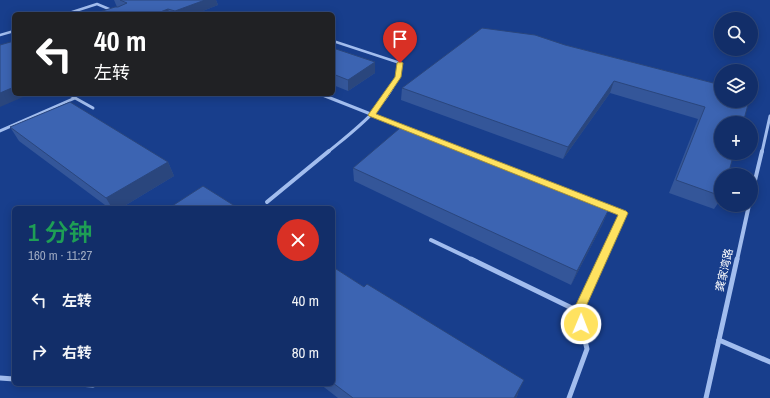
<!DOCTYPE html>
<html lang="zh">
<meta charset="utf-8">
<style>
:root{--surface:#122e69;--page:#1b366f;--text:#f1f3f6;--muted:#9ca8c0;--line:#314a7d}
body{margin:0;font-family:"Archivo Narrow","Noto Sans SC",sans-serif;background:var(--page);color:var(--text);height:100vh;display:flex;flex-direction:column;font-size:15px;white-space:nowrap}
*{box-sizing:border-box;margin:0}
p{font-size:13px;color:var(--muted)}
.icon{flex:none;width:22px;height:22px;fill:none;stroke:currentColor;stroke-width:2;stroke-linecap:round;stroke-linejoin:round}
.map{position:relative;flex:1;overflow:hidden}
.sheet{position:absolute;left:12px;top:206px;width:323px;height:180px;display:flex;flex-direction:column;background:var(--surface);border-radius:6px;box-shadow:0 2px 10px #0003,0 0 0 1px var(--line)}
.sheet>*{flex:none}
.hud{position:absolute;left:12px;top:12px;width:323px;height:84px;border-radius:6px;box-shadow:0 2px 10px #0003,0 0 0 1px var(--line);background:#202124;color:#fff;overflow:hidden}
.tools{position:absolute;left:714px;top:12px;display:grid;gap:8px}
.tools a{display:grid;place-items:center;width:44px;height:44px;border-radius:50%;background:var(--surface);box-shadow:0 2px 10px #0003,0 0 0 1px var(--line);font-size:20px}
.pin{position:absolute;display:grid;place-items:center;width:34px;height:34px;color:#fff;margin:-41px -17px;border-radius:50% 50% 50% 0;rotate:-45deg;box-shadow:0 0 4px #0007}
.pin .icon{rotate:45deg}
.me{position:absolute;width:44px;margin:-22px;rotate:1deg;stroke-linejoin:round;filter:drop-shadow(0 0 3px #0008)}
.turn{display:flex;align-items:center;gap:14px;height:84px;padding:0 16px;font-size:18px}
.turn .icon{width:52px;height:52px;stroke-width:2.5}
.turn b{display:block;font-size:28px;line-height:34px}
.round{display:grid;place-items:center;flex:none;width:42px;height:42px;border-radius:21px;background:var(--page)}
.overview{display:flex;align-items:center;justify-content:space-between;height:68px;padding:0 16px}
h1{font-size:24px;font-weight:600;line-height:30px;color:#1e9e55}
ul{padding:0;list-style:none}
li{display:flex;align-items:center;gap:12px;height:52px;padding:0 16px}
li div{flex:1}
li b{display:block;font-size:15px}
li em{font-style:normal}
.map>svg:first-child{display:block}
</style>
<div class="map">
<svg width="770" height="398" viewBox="0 0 770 398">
<rect width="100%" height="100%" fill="#183e8c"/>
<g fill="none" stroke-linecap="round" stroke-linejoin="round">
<g stroke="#a2bdee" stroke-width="2.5">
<polyline points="66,14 97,4 121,14"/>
<polyline points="0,35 14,31"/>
<polyline points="333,41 400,63 399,67"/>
</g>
<g stroke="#a2bdee" stroke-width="3">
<polyline points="68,94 93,108"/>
<polyline points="320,94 467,152"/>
<polyline points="0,131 75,98"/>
<path d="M328,152c25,-21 67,-51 72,-86"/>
<polyline points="762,152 770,116"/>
</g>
<g stroke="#a2bdee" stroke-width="4">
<polyline points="465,151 623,213 601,260"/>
<polyline points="751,197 762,151"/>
<polyline points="267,202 329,151"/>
<polyline points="431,240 473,260"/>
<polyline points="737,260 749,205"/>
</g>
<g stroke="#a2bdee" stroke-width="5">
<polyline points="471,259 578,311 587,349 569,398"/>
<polyline points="578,311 602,259"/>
<polyline points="719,340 770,362"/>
<polyline points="0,378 14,379"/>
<polyline points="78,384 93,385"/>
<polyline points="706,398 737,259"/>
</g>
</g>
<g fill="#345699">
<polygon points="114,0 216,0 218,5 195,14 93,14 117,7"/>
<polygon points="565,45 721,85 721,199 714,209 669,193 698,119 610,93 563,159 401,100 402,88"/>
<polygon points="333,48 375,62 375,73 348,91 333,85"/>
<polygon points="10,127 168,162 174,176 121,208 109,208 19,141"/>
<polygon points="353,168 608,211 602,225 571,285 354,181"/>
<polygon points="333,267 364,287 518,394 516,398 338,398 320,384 333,384"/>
</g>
<g fill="#2a467d">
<polygon points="205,0 216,0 218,5 195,14 176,14 175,11"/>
<polygon points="168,9 170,14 155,14"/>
<polygon points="375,62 375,73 348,91 348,80"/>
<polygon points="614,81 610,93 563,159 568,147"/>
<polygon points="14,87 14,94 30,94 0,107 0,93"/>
<polygon points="168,162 174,176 121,208 112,208 106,198"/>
<polygon points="608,211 602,225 571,285 577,271"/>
<polygon points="524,380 516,398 514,398"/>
</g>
<g fill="#3c64b2" stroke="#2a467d">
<polygon points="120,0 205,0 175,11 168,9 155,14 93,14 115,7 118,7 127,3"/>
<polygon points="482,28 535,35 565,45 721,85 721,101 749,101 743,123 721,123 721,153 734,153 728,175 721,175 721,196 676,180 705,107 614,81 568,147 402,88"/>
<polygon points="14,41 14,87 0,93 0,45"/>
<polygon points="333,48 375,62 348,80 333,74"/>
<polygon points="70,102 168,162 106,198 10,127"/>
<polygon points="400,128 608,211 577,271 353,168"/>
<polygon points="203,186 238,208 169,208"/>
<polygon points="333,267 364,287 367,284 524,380 514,398 353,398 333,383"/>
</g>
<polygon fill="#ffe260" stroke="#a6933e" points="400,61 403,63 401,77 376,114 626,211 628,213 584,311 587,324 585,327 581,329 577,327 573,311 618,215 369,116 368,115 395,77 397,63"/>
<g text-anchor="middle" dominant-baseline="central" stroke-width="4" stroke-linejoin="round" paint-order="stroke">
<g font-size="11" fill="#fff" stroke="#183e8c">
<text transform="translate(724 270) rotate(-77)">龚家湾路</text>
</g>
</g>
</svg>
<div class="tools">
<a><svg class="icon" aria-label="search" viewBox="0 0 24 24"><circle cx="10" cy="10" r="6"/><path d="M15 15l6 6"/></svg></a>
<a><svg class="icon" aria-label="layers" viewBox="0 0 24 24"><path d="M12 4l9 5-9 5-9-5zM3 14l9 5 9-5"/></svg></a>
<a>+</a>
<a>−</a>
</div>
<div class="pin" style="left:400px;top:63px;background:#d93025"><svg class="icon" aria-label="arrive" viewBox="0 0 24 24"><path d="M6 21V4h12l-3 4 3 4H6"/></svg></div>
<svg class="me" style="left:581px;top:324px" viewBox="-20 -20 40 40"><circle r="17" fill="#ffe260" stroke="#fff" stroke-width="3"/><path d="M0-11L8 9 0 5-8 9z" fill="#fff"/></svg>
<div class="hud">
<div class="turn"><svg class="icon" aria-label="left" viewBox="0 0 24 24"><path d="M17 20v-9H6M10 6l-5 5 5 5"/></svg><div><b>40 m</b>左转</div></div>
</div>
<section class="sheet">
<div class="overview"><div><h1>1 分钟</h1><p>160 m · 11:27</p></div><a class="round" style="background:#d93025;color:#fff"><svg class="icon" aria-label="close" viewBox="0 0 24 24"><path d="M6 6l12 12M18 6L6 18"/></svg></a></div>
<ul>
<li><svg class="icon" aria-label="left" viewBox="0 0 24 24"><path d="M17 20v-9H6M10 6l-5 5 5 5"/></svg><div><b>左转</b></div><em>40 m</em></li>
<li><svg class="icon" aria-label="right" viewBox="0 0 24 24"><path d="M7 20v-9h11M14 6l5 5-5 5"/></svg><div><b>右转</b></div><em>80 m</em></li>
</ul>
</section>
</div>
